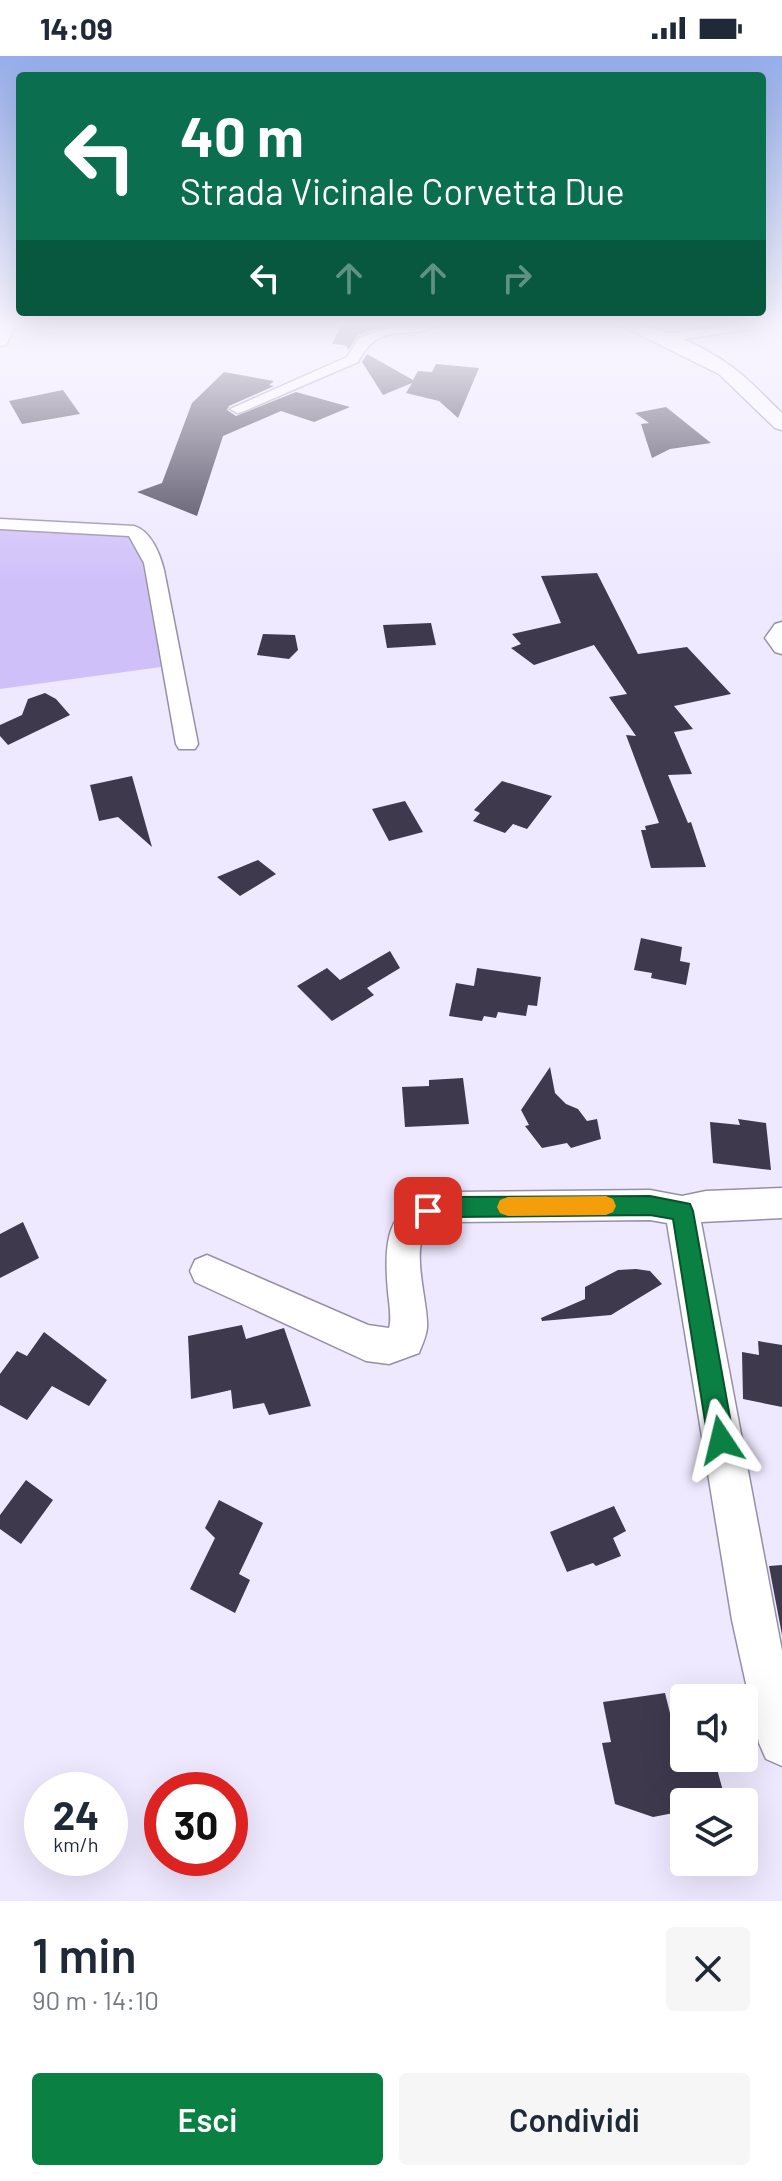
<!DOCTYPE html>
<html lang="it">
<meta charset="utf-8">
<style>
:root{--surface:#fff;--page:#f6f6f7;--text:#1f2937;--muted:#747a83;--accent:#0b8043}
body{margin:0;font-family:Barlow,sans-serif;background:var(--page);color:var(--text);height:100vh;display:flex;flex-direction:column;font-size:30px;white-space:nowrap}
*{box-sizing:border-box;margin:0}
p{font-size:26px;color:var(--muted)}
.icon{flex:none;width:44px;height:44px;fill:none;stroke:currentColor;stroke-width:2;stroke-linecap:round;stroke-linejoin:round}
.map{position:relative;height:1845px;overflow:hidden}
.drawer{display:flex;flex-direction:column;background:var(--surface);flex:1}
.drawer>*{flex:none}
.top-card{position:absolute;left:16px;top:16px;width:750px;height:244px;border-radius:8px;box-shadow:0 8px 32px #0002;background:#0b6e4f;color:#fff;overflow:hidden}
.tools{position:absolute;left:670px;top:1628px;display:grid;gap:16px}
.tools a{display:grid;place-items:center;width:88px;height:88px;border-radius:8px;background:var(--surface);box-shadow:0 8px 32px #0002;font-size:40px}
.speed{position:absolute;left:24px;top:1716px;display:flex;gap:16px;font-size:40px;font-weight:700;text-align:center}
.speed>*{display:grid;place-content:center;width:104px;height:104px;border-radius:50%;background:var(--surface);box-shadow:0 8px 32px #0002;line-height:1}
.speed small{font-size:20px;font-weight:400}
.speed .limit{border:12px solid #d22;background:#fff;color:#111}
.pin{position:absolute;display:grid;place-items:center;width:68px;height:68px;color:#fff;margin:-34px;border-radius:16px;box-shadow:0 4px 12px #0006}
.me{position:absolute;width:88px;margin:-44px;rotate:350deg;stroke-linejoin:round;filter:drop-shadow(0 0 6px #0008)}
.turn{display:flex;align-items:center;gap:28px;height:168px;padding:0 32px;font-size:36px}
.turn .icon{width:104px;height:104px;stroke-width:2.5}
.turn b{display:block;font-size:56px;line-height:68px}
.lanes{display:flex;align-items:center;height:76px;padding:0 32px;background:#0003;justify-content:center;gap:40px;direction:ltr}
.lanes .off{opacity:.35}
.round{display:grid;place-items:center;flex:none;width:84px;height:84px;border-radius:8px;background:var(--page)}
.overview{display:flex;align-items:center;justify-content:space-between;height:136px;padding:0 32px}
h1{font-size:48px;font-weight:600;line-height:60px}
.button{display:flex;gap:16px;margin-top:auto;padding:16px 32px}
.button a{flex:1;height:92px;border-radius:8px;background:var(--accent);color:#fff;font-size:32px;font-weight:600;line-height:92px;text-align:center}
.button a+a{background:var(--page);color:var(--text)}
.status{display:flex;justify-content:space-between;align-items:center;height:56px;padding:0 40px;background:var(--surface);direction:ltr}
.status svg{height:22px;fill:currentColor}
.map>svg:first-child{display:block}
</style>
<div class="status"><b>14:09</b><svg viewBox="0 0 49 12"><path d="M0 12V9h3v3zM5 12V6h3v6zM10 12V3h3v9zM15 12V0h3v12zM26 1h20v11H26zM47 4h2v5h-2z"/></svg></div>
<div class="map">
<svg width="782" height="1845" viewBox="0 0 782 1845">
<rect width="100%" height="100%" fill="#efe9ff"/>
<polygon fill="#d0c0f9" points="0,470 128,475 139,488 161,611 0,633"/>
<g fill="#3f394e">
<polygon points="342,268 390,268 358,279 349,293 345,289 332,288"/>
<polygon points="367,298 413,324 418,315 432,316 436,308 479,312 458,362 439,345 406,337 412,327 383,339 362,306"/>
<polygon points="224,316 274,325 269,329 274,330 229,350 227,354 236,360 296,336 350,351 314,366 281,355 223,380 197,460 137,436 162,427 192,347"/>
<polygon points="63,334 80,358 22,368 9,345"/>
<polygon points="666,351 711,387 670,393 652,402 641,368 649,367 635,357"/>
<polygon points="597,517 638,598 687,591 731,638 674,650 693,673 674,676 692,718 668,719 688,767 691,766 706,811 651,812 641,774 646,774 645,770 659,767 626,679 636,680 609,641 627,638 594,589 534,609 511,592 521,588 512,578 561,567 541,520"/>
<polygon points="431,567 436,589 387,592 383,569"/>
<polygon points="263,578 295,579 298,594 289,603 257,599"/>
<polygon points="45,637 56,643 70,659 8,689 0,680 0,669 22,659 28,643"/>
<polygon points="132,720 152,791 118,761 99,765 90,729"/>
<polygon points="502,725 552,740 527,773 513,768 505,777 473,765 480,757 474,754"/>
<polygon points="405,745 423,776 389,785 372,753"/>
<polygon points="258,804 276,818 240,840 217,821"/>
<polygon points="641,882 682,891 680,905 690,907 686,929 651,922 652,917 634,914"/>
<polygon points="390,895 400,912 367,932 374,939 332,965 297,930 327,912 340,924"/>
<polygon points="477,912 541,921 537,950 528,949 526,960 498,956 496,962 484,960 482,965 449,960 456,927 474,930"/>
<polygon points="550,1011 555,1037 566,1048 578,1053 587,1065 597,1063 601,1083 571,1092 567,1087 542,1092 525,1070 529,1069 521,1054"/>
<polygon points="463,1022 469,1068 405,1071 402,1031 429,1030 429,1024"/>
<polygon points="738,1063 766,1067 771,1114 713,1107 710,1066 740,1069"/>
<polygon points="23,1166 39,1202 0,1222 0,1178"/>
<polygon points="636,1213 650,1215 662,1228 611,1259 542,1265 541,1262 585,1243 585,1231 618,1214"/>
<polygon points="242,1269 246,1283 284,1272 311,1350 269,1359 264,1347 233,1353 231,1334 191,1343 188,1280"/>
<polygon points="44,1276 107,1324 89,1350 52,1330 27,1364 0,1349 0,1318 17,1295 27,1300"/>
<polygon points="758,1285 782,1289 782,1351 743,1343 742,1296 759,1299"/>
<polygon points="26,1424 53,1444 21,1488 0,1473 0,1459"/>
<polygon points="219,1444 263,1467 239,1518 250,1524 235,1557 190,1533 215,1482 205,1472"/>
<polygon points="614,1450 626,1475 613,1482 621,1500 596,1510 593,1507 567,1516 550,1476"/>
<polygon points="782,1509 782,1579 769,1510"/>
<polygon points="665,1637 674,1673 684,1672 684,1702 714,1702 726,1746 684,1746 684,1755 653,1761 615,1748 602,1687 611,1686 603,1646"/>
</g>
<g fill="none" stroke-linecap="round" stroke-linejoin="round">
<g stroke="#968fa7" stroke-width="3">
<g id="minor">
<path d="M397,268h41c-29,20 -56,-8 -80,38l-116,50 -5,1 -7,-4 117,-52 12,-19z"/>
<polygon points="735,268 765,268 758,272 664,286 657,282 664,278"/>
<path d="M0,463l134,7c17,5 26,28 30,44l34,174 -3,5h-16l-3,-5 -32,-181 -15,-27 -129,-7z"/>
<polygon points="782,566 782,598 775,596 765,582 775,568"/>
<path d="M782,1132v30l-81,4 81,429v115l-16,-7 -7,-16 -27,-123 -65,-397 -17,-3 -198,2c-8,1 -18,0 -24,7 -19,18 1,76 -1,99 -1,9 -5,17 -8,25l-30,11 -23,-3 -171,-79 -5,-11 5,-11 12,-5 161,70 21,3c3,-9 0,-25 -1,-36 -5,-59 0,-91 64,-100l198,-2 32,6 24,-5z"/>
</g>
</g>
<g stroke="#968fa7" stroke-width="3">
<g id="major">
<polygon points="0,268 16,268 6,289 0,290"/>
<path d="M618,268c33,-3 86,22 114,43 18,13 34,31 50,46v17l-7,-2 -56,-54z"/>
</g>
</g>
<use href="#minor" fill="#fff" fill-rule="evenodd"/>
<use href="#major" fill="#fff" fill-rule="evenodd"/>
</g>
<linearGradient id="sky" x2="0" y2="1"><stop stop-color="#96aeeb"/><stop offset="0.51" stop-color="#f8f5ff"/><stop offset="1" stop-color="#f8f5ff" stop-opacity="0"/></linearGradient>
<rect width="782" height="526" fill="url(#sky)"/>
<polygon fill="#0b8043" stroke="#07532c" stroke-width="2" points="650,1140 690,1148 693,1155 734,1384 730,1393 721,1397 712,1393 708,1384 673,1163 650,1159 452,1161 428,1164 420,1161 417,1155 420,1148 452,1141"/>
<polygon fill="#f59e0b" points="606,1140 613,1143 616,1150 613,1156 606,1159 508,1160 500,1157 497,1151 500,1144 508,1141"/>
</svg>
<div class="tools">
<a><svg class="icon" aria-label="sound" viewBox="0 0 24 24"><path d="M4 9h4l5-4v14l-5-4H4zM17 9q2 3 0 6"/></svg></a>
<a><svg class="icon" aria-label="layers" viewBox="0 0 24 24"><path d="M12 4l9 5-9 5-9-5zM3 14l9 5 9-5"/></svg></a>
</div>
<div class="speed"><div>24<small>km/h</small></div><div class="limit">30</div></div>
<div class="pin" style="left:428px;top:1155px;background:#d93025"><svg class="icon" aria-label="arrive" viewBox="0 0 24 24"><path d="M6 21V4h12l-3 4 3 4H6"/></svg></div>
<svg class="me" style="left:721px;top:1384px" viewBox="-20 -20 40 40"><path d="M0-17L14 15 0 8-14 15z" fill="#0b8043" stroke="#fff" stroke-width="4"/></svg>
<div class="top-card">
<div class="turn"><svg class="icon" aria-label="left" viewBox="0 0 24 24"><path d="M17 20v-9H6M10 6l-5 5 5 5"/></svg><div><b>40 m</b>Strada Vicinale Corvetta Due</div></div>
<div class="lanes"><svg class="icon" aria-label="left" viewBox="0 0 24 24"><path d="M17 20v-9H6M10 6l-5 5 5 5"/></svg><svg class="icon off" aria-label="ahead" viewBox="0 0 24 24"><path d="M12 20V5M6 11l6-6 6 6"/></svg><svg class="icon off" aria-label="ahead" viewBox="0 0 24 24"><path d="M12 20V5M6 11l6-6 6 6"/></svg><svg class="icon off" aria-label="right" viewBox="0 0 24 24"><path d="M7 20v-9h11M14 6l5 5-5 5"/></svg></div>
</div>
</div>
<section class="drawer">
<div class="overview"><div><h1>1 min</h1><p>90 m · 14:10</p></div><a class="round"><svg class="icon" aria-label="close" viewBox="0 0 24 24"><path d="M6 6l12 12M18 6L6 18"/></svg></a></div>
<div class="button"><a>Esci</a><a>Condividi</a></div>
</section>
